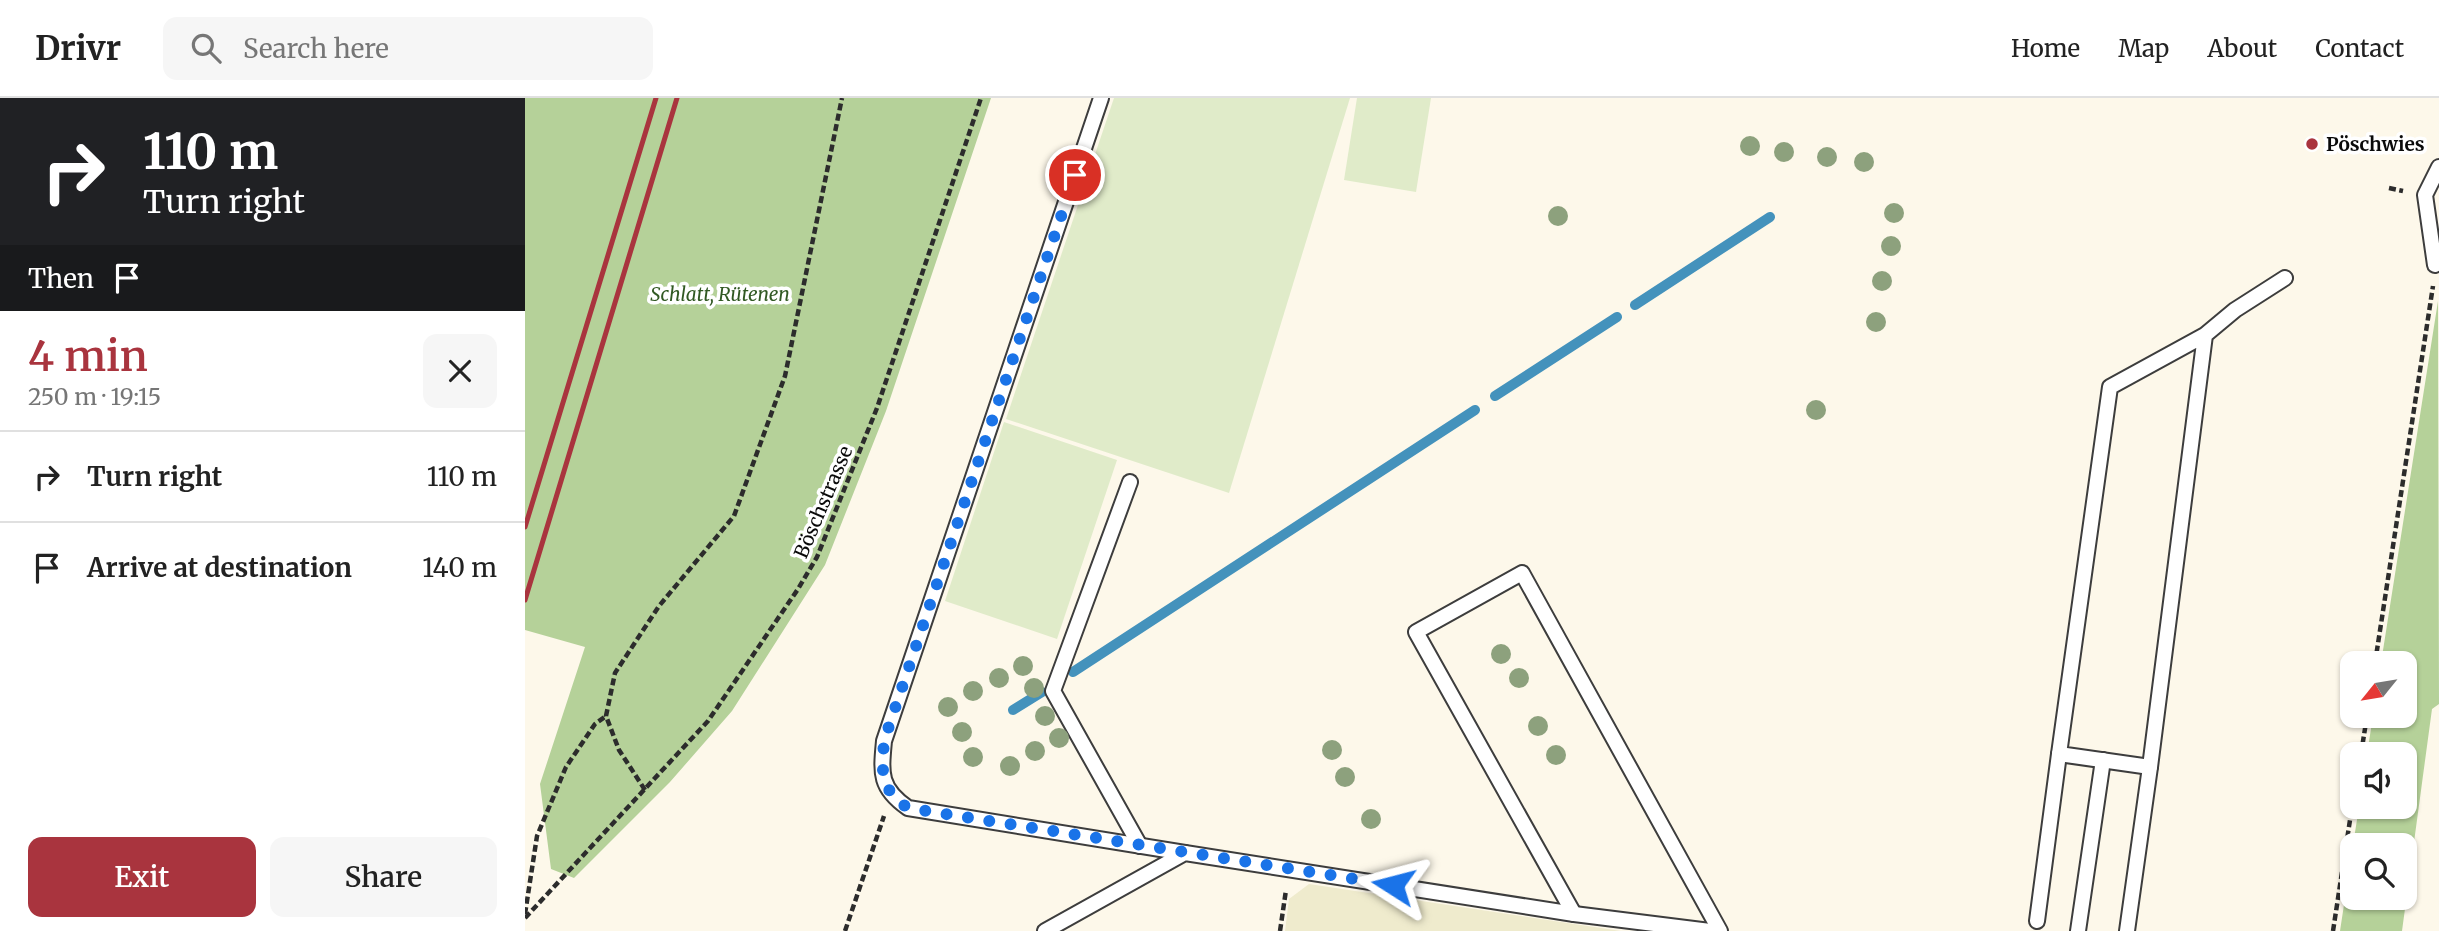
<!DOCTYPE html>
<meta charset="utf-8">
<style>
:root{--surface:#fff;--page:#f6f6f6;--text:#222;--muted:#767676;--line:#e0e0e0;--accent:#a9343e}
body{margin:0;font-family:Merriweather,serif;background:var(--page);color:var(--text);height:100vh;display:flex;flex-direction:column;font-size:26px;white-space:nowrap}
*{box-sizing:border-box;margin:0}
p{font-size:23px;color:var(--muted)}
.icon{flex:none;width:38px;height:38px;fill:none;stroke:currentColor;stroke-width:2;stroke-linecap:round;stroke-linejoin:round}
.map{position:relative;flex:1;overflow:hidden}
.panel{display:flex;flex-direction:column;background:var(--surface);width:525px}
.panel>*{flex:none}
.top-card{background:#202124;color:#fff;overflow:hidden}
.needle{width:46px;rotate:240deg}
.buttons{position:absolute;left:1815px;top:553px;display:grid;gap:14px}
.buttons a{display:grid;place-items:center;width:77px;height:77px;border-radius:14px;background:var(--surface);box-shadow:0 2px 5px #0004;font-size:35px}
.pin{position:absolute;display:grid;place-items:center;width:60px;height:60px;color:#fff;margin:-30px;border:4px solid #fff;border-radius:50%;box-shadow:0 2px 7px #0007}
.me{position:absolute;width:77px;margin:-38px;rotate:279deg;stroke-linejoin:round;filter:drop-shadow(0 0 5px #0008)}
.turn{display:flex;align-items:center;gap:24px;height:147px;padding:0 28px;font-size:32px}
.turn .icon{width:91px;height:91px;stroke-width:2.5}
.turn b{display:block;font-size:49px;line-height:60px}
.then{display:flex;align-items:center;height:66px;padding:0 28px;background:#0003;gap:14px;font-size:26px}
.round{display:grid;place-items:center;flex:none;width:74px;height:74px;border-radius:14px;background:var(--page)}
.head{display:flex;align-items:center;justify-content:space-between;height:119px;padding:0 28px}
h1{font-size:42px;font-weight:600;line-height:52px;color:var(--accent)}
.action{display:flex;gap:14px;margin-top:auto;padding:14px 28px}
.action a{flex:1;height:80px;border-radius:14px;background:var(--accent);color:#fff;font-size:28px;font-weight:600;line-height:80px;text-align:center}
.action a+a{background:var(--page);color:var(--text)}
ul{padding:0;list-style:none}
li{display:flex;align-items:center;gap:21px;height:91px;padding:0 28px;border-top:2px solid var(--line)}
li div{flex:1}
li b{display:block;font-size:26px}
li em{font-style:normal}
header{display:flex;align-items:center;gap:42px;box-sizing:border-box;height:98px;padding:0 35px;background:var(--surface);border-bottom:2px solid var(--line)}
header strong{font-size:33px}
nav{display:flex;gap:38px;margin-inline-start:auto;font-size:24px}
.search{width:490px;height:63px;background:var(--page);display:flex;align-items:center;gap:18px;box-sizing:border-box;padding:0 24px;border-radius:14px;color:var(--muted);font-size:26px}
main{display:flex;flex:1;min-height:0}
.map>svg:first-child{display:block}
</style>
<header>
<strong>Drivr</strong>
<div class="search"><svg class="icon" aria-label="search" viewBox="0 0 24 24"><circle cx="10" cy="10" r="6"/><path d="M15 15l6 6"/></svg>Search here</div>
<nav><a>Home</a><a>Map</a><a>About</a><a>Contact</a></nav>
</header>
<main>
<section class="panel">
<div class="top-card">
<div class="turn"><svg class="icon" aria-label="right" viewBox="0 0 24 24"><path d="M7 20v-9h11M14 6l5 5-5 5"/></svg><div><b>110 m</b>Turn right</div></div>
<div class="then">Then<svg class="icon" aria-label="arrive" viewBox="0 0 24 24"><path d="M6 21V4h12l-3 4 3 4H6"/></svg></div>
</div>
<div class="head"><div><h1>4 min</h1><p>250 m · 19:15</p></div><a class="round"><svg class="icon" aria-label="close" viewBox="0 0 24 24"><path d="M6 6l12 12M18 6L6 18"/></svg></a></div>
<ul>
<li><svg class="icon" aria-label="right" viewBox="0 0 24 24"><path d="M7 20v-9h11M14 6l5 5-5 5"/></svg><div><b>Turn right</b></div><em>110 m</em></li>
<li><svg class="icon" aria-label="arrive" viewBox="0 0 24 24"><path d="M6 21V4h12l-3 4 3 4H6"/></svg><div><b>Arrive at destination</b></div><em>140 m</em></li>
</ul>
<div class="action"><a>Exit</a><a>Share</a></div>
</section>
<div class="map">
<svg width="1914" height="833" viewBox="0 0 1914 833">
<rect width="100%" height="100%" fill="#fdf8ea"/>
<polygon fill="#efebcd" points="784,786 1096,833 760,833 764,801"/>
<g fill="#b5d199">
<polygon points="0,0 466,0 361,313 300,467 207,613 145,684 49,780 26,771 15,686 60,549 0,532"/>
<polygon points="1913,203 1914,606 1907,611 1877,833 1815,833 1827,754 1827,800 1880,800 1880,747 1828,747 1834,709 1880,709 1880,656 1842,656 1848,618 1880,618 1880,565 1856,565"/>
</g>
<g fill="#e0ebc9">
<polygon points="589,0 825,0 704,395 481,321"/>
<polygon points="832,0 906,0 891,94 819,82"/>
<polygon points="479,324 592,362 532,541 420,503"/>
</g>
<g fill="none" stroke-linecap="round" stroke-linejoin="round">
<g stroke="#4492bc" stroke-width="10">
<polyline points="1110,207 1245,119"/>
<polyline points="970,298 1092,219"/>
<polyline points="548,574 950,312"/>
<polyline points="488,612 517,594"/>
</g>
<g stroke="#3d3d3d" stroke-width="18">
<g id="service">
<path d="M576,0l-217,643c-3,32 -5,47 24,67l277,45"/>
<polyline points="1910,167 1900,97 1914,69"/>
<polyline points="1680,237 1585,289 1534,656 1625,669 1680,237 1710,212 1760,180"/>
<polyline points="605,384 528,593 615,748"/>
<polyline points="1049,816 891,534 997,475 1195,833"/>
<polyline points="1512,823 1534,656"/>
<polyline points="520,833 660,755 1049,816 1185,833"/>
<polyline points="1553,833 1578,662"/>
<polyline points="1602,833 1625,669"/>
</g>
</g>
<g stroke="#2c2c2c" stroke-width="4.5" stroke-dasharray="7 3.5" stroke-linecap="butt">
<polyline points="1864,90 1878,93"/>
<polyline points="1850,565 1908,188"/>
<polyline points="1836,656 1842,618"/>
<polyline points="120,692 94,652 81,618 90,575 134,508 209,418 260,278 317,0"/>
<polyline points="0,816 12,738 41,669 70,626 81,618"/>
<polyline points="0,820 183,623 273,491 292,459 352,310 456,0"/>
<polyline points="320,833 359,718"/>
<polyline points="755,833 761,792"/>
<polyline points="1808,833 1827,709"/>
</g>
<use href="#service" stroke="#fff" stroke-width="14"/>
<g stroke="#a9343e" stroke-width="5">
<polyline points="0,429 131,0"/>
<polyline points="0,502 152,0"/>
</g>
</g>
<g fill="#8da17d">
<circle cx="1225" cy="48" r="10"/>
<circle cx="1259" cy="54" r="10"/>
<circle cx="1302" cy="59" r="10"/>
<circle cx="1339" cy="64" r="10"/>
<circle cx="1369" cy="115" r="10"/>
<circle cx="1033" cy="118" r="10"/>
<circle cx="1366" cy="148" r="10"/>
<circle cx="1357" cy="183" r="10"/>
<circle cx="1351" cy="224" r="10"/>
<circle cx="1291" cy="312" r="10"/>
<circle cx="976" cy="556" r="10"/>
<circle cx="498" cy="568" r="10"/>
<circle cx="474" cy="580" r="10"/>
<circle cx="994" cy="580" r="10"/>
<circle cx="509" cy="590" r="10"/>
<circle cx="448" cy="593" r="10"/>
<circle cx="423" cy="609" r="10"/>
<circle cx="520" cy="618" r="10"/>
<circle cx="1013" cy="628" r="10"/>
<circle cx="437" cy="634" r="10"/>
<circle cx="534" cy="640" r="10"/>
<circle cx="807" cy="652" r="10"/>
<circle cx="510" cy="653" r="10"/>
<circle cx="1031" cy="657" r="10"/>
<circle cx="448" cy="659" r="10"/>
<circle cx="485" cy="668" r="10"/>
<circle cx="820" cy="679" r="10"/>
<circle cx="846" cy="721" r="10"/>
</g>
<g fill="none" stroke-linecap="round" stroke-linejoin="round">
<path stroke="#1a73e8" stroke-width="12" stroke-dasharray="0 21.6" d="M550,77l-191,566c-2,32 -5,47 24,67l485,77"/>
</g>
<circle fill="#a9343e" stroke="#fff" stroke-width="2.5" cx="1787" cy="46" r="7"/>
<g text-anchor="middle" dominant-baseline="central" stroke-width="7" stroke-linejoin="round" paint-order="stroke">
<g font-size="19" font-weight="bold" fill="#0a0a0a" stroke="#fff" text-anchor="start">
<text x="1801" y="46">Pöschwies</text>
</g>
<g font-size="19" font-style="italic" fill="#315923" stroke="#fff">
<text x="195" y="196">Schlatt, Rütenen</text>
</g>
<g font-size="19" fill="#0a0a0a" stroke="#fff">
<text transform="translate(298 404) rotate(-67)">Böschstrasse</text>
</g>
</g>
</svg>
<div class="buttons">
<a><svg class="needle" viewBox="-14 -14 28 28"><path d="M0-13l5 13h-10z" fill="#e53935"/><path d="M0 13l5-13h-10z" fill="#767676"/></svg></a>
<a><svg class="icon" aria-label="sound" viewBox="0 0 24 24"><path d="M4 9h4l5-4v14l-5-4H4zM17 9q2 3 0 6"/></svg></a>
<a><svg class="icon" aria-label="search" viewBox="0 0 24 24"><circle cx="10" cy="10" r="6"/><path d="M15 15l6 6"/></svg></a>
</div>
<div class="pin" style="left:550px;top:77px;background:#d93025"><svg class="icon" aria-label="arrive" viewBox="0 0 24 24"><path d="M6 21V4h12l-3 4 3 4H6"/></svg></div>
<svg class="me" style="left:868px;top:787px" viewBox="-20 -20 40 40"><path d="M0-17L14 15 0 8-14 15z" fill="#1a73e8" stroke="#fff" stroke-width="4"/></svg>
</div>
</main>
